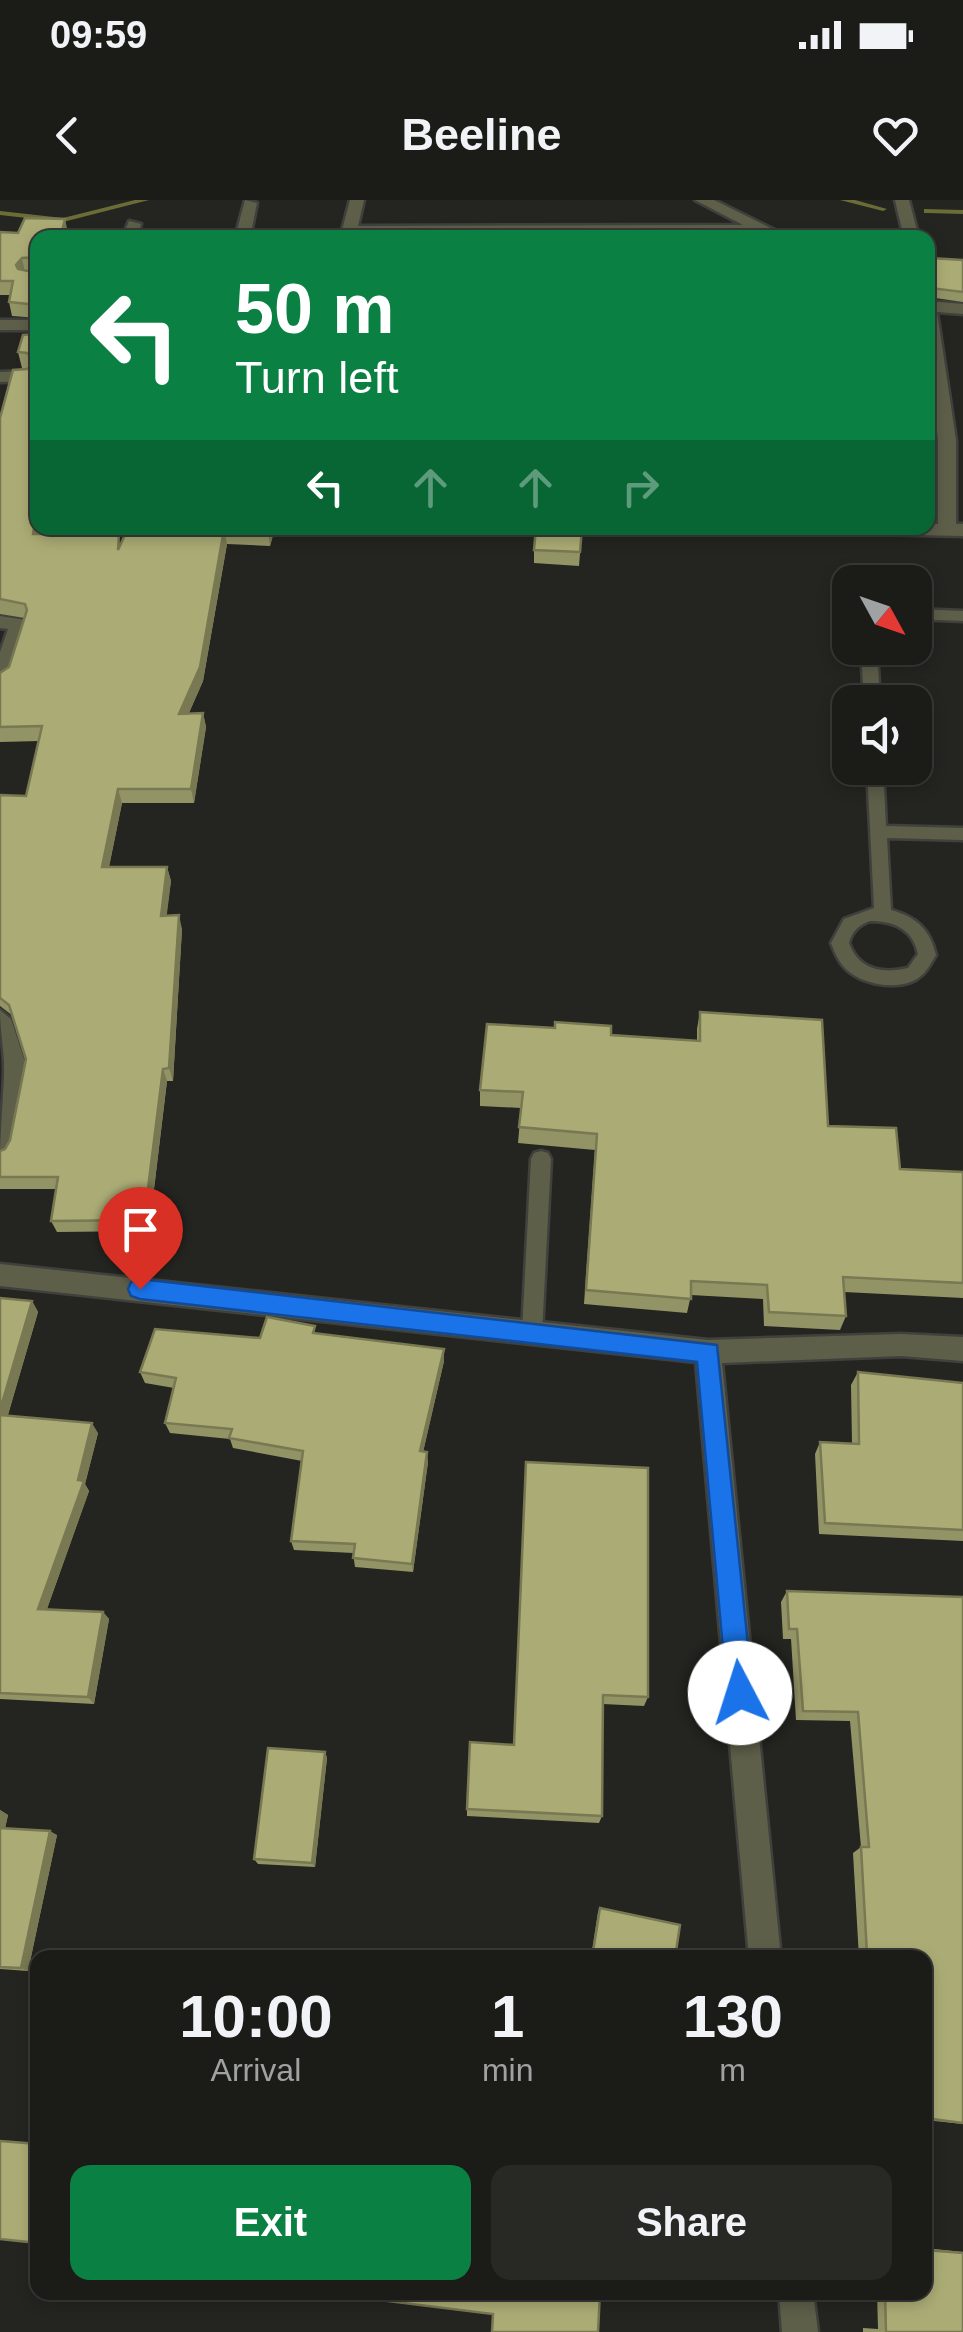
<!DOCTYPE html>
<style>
:root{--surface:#1b1b18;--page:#282825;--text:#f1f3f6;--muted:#a0a1a2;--line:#393937;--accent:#0b8043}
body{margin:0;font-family:Arial,sans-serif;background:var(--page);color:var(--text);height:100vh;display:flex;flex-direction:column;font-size:38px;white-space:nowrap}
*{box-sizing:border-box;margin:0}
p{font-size:32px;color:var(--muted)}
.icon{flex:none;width:55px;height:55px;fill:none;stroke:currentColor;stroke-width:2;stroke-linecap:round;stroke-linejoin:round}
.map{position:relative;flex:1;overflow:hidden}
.details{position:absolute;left:30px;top:1750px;width:902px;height:350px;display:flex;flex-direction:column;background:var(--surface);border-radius:20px;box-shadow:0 5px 15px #0003,0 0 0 2px var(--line)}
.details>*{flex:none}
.top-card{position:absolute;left:30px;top:30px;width:905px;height:305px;border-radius:20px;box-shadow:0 5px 15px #0003,0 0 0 2px var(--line);background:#0b8043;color:#fff;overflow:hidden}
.needle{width:65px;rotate:130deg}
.controls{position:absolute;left:832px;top:365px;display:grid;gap:20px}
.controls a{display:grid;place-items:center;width:100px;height:100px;border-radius:20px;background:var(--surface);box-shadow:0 5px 15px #0003,0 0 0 2px var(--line);font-size:50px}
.pin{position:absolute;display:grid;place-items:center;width:85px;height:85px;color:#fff;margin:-102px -42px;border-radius:50% 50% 50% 0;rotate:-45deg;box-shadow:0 0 10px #0007}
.pin .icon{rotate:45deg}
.me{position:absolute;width:110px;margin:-55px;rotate:355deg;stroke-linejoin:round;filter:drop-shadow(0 0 8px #0008)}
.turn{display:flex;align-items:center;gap:35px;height:210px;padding:0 40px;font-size:45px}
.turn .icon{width:130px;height:130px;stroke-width:2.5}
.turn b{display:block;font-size:70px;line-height:85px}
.lanes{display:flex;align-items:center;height:95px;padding:0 40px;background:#0003;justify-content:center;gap:50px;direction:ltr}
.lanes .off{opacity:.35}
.eta{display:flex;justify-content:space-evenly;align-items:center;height:170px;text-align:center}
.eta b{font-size:60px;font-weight:700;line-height:70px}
.action{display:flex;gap:20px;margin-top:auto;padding:20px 40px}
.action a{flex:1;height:115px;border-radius:20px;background:var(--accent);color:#fff;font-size:40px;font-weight:700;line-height:115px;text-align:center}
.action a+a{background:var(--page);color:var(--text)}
.status{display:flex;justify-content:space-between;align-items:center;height:70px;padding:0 50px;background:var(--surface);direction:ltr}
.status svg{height:28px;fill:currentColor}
header{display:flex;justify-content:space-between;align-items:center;height:130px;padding:0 40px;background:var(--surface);font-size:45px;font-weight:700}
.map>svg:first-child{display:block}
</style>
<div class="status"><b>09:59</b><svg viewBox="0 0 49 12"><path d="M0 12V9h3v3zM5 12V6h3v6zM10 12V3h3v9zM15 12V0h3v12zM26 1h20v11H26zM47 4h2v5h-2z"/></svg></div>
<header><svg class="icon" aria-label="back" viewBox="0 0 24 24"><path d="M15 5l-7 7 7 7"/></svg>Beeline<svg class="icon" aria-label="heart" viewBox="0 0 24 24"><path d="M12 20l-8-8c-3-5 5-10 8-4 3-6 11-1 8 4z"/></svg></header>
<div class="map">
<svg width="963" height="2132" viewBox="0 0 963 2132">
<rect width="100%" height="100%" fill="#242420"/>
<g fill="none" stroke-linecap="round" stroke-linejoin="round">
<g fill="#6c6c37" fill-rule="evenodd">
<polygon points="135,0 149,0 63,22 0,15 0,11 63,18"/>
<polygon points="840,0 855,0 887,9 883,11"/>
<polygon points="924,9 963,10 963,14 927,13 924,13"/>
</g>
<g stroke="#40403c" stroke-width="5">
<g id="lane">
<polygon points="915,409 963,411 963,421 915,419"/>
<polygon points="861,448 877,448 880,502 864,502"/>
<path d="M867,568h16l3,58 77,2v12l-76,-2 4,72c25,7 39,19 45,45 -4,6 -8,15 -14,20 -17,17 -58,11 -75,-5 -8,-7 -12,-17 -16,-27l13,-24 30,-11zM870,721c24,0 43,8 48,33l-10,14c-26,6 -49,2 -59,-25 3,-12 10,-18 21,-22z"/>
<polygon points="541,951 548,953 551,959 542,1133 539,1139 532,1142 525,1139 522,1133 531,959 534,953"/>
</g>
</g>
<g stroke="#40403c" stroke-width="5">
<g id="street">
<polygon points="245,0 257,3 250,38 235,38"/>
<polygon points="350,0 364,0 358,26 743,25 695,0 714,0 791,38 762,34 340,38"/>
<polygon points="895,0 909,0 919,38 904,38"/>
<polygon points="129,21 141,24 137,38 122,38"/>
<polygon points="928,101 963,104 963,114 937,112 956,240 956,324 963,324 963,336 873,334 864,328 928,328 928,324 938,324 938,240 928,160"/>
<rect x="0" y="120" width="38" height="10"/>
<polygon points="0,172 29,171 37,176 29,181 0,182"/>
<polygon points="0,416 26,420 28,424 10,481 0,487 0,452 8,429 0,428"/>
<path d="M0,810l11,9 17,52 -16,81 -4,7 -8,3c0,-30 3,-59 4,-88 1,-19 -4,-43 -4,-64z"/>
<polygon points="0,1064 708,1140 901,1134 963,1137 963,1161 901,1156 722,1163 781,1758 749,1758 696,1162 0,1086"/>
<polygon points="779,2092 813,2092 818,2132 782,2132"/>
</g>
</g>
<use href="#lane" fill="#5e5f49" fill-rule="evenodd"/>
<use href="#street" fill="#5e5f49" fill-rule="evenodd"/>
</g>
<g fill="#939465">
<polygon points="0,32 68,33 38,38 38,118 12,116 9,102 10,95 0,95"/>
<polygon points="930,58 963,60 963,102 928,97"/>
<polygon points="38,134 39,334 121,343 128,328 275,328 270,346 227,344 203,481 189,513 203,513 206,527 194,603 122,603 109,667 167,667 171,681 166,716 182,729 173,881 167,881 149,1031 57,1032 51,1021 56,989 0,989 0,951 5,949 10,940 26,859 13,816 0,806 0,595 26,596 39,541 0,542 0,473 9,467 25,418 0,414 0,218 29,168 22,168 18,152"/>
<polygon points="582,328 579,366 534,363 534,350"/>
<polygon points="700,812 828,926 900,969 963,972 963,1098 844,1092 846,1116 840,1130 764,1126 763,1099 691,1095 687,1113 584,1104 595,950 518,943 521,908 480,906 480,890 611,835 697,841 697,829"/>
<polygon points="0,1098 32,1101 38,1112 8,1215 98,1233 85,1284 89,1291 47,1409 103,1412 109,1419 94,1504 0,1499"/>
<polygon points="317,1134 444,1149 444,1161 423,1252 428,1262 413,1372 355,1367 353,1353 294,1350 291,1341 302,1261 233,1248 230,1239 170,1233 165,1223 174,1188 145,1183 140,1172 260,1138"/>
<polygon points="858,1172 963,1183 963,1341 819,1334 815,1254 820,1242 852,1244 851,1185"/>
<polygon points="526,1262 648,1497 644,1506 603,1504 602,1616 599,1623 467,1616 467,1609 514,1545"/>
<polygon points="787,1391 963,1397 963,1924 925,1920 925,1758 859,1758 853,1653 861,1647 850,1521 796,1520 791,1439 783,1439 781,1402"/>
<polygon points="325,1552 327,1558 315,1667 258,1664 254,1659"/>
<polygon points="0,1610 8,1615 5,1628 57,1635 28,1771 0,1769"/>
<polygon points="600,1708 675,1758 591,1758 598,1712"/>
<polygon points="925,2048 963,2052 963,2132 863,2132 863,2128 878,2129 877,2092 925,2092"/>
</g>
<g fill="#787852">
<polygon points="65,19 68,33 67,38 60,38"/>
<polygon points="22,58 25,72 19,79 16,65"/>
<polygon points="38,299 38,328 40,328 37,349 33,334"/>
<polygon points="269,328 275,328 270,346 268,332"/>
<polygon points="224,329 227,344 203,481 182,528 179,514"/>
<polygon points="203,513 206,527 194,603 191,589"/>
<polygon points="118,589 122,603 106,681 102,667"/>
<polygon points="167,667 171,681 165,730 161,716"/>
<polygon points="179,715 182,729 173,881 169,868"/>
<polygon points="163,869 167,881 149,1031 144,1020"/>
<polygon points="32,1101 38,1112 5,1224 0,1216 0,1210"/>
<polygon points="444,1149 444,1161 421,1261 420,1251"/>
<polygon points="92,1223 98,1233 85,1284 89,1291 44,1417 38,1409 78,1280"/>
<polygon points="427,1252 428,1262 413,1372 412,1364"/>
<polygon points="103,1412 109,1419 94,1504 88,1497"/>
<polygon points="325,1552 327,1558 315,1667 312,1663"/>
<polygon points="0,1610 8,1615 4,1633 0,1630"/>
<polygon points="50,1631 57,1635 28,1771 21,1768"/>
</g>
<g fill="#abac75" stroke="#787852" stroke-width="2.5" fill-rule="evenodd">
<path d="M25,18l40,1 -5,19h-22v67l-29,-3 4,-21h-13v-49l18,1zM37,57v16l-19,-4 -2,-4 6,-7z"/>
<polygon points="372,33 406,33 405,38 371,38"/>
<polygon points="928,54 930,58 963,60 963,92 931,88 928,95"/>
<polygon points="38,134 38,299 33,334 119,334 118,350 128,328 269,328 268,332 224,329 200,467 179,514 203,513 191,589 118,589 102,667 167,667 161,716 179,715 169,868 163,869 144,1020 51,1021 58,977 0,977 0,951 5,949 10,940 26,859 9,805 0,798 0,595 26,596 42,526 0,527 0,473 9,467 27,410 25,404 0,399 0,218 13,170 27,169 37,162 27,153 18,152 23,135"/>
<polygon points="536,328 582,328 580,352 534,350"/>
<polygon points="700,812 822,820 828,926 896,928 900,969 963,972 963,1083 843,1077 846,1116 769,1112 767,1085 691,1081 691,1099 586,1090 597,934 519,927 523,892 480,890 487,824 555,828 555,822 611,826 611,835 700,841"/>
<polygon points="0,1098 32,1101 0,1210"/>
<polygon points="267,1117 315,1126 313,1133 444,1149 420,1251 427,1252 412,1364 353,1358 355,1344 291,1341 303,1251 229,1238 232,1229 165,1223 176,1178 140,1172 155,1129 260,1138"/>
<polygon points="858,1172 963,1183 963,1330 825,1323 820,1242 859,1244"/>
<polygon points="0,1215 92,1223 78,1280 84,1281 38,1409 103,1412 88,1497 0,1493"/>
<polygon points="526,1262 648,1268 648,1497 603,1495 602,1616 467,1609 470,1542 514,1545"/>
<polygon points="787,1391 963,1397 963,1923 925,1918 925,1758 899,1758 867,1754 861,1647 869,1647 858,1512 803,1511 797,1429 789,1429"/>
<polygon points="268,1548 325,1552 312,1663 254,1659"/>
<polygon points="0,1628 50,1631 21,1768 0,1767"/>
<polygon points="600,1708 680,1725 675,1758 592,1758"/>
<polygon points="0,1941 38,1944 38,2043 0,2039"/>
<polygon points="925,2050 963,2053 963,2132 886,2132 885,2092 925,2092"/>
<polygon points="364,2092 600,2092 598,2132 492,2132 493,2114 363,2098"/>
</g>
<polygon fill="#1a73e8" stroke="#114b97" stroke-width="2.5" points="140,1079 717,1145 753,1493 749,1502 740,1506 731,1502 727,1493 697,1162 140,1099 131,1096 128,1089 131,1082"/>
</svg>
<div class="controls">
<a><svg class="needle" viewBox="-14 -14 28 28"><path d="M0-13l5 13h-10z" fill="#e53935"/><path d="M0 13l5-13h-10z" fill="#a0a1a2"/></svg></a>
<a><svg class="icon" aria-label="sound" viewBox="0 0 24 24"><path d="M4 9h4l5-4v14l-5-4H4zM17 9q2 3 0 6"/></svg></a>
</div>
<div class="pin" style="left:140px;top:1089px;background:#d93025"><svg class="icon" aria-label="arrive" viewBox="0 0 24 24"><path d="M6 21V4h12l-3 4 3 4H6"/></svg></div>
<svg class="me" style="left:740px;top:1493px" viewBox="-20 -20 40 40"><circle r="19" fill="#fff"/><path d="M0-13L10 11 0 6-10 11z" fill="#1a73e8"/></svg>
<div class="top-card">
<div class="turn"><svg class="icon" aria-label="left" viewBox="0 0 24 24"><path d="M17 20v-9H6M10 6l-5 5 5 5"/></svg><div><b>50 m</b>Turn left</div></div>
<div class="lanes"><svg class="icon" aria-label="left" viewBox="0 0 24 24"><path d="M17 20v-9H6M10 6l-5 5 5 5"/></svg><svg class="icon off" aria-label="ahead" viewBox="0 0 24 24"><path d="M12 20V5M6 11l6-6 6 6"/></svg><svg class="icon off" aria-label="ahead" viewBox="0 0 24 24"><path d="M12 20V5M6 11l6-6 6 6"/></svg><svg class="icon off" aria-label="right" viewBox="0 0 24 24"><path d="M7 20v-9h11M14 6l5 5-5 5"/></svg></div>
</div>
<section class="details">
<div class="eta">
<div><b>10:00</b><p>Arrival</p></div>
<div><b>1</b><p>min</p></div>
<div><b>130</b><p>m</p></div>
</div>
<div class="action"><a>Exit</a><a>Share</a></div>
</section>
</div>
